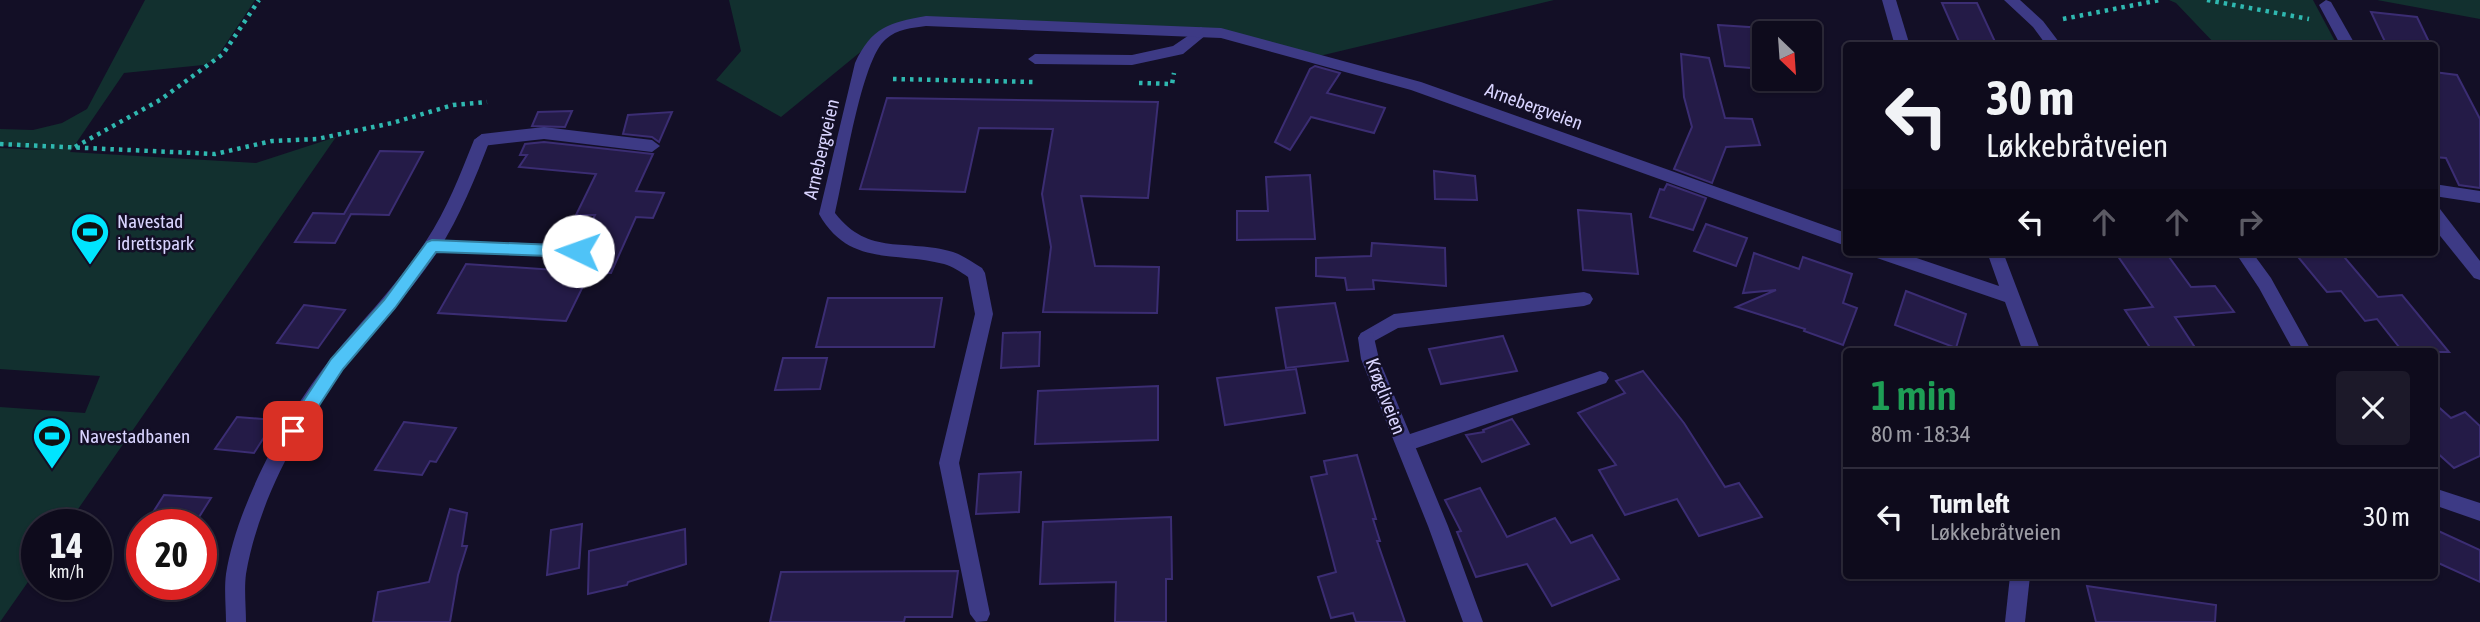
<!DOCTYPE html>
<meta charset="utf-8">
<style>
:root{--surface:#0e0b1c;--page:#1c1929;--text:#f1f3f6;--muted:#9b9ba3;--line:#2e2b3b}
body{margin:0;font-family:"Asap Condensed",sans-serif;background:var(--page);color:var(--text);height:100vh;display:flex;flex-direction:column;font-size:26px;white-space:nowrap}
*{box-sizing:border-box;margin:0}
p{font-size:23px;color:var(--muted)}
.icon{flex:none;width:38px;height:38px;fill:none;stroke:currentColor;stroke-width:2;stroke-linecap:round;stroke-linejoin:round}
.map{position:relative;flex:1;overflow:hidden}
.panel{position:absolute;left:1843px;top:348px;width:595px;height:231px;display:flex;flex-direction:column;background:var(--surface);border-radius:7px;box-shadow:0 2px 5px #0004,0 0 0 2px var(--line)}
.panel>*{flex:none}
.guide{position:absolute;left:1843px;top:42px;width:595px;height:214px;border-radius:7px;box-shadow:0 2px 5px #0004,0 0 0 2px var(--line);background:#0e0b1c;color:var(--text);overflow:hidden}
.needle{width:46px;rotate:155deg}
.fabs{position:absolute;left:1752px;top:21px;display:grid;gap:14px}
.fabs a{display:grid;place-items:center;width:70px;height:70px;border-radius:7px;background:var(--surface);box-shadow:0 2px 5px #0004,0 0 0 2px var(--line);font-size:35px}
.speed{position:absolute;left:21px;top:509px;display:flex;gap:14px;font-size:35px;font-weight:700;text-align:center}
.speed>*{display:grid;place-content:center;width:91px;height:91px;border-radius:50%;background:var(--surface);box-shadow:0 2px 5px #0004,0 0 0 2px var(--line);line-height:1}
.speed small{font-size:18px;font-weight:400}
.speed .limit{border:10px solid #d22;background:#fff;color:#111}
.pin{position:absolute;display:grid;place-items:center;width:60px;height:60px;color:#fff;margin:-30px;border-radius:14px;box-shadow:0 4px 10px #0006}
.me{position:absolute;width:77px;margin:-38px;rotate:273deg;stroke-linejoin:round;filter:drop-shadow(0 0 5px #0008)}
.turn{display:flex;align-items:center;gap:24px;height:147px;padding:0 28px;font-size:32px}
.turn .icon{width:91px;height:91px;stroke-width:2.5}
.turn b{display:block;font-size:49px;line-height:60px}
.lanes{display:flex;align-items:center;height:66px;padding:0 28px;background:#0003;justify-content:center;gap:35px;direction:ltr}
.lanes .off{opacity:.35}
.round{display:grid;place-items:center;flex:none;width:74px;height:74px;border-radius:7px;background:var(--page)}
.head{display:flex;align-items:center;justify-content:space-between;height:119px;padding:0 28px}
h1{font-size:42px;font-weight:600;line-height:52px;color:#1e9e55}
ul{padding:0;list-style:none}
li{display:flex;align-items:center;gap:21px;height:98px;padding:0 28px;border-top:2px solid var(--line)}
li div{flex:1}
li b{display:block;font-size:26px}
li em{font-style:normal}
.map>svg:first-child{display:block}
</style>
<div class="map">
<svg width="2480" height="622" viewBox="0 0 2480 622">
<rect width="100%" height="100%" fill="#130f26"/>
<g fill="#12302f">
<polygon points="145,0 255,0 215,60 203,65 124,73 70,152 256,163 336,137 67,525 37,525 37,569 0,622 0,407 85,413 100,376 0,369 0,148 45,150 0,145 0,129 33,130 62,123 87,109"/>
<polygon points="729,0 1554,0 1311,58 1221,33 926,21 891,27 781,117 716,80 741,51"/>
<polygon points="2169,0 2313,0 2337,45 2216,45 2176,3"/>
<polygon points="2377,0 2480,0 2480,19"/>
</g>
<g fill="#241b47" stroke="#3b2d73" stroke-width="2">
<polygon points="1942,3 1977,3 1997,46 1961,46"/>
<polygon points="2371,12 2417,17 2431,46 2387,46"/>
<polygon points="1718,25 1764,28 1764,69 1725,66"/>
<polygon points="1681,54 1709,58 1725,118 1752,119 1760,145 1726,147 1712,183 1674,169 1692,127 1684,97"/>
<polygon points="1315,66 1340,73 1327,93 1385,108 1374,133 1311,117 1290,150 1275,142 1310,69"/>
<polygon points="2434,72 2457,75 2480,119 2480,188 2459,185 2446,158 2434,157"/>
<polygon points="887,98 1158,102 1148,198 1081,196 1095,266 1159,267 1157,313 1043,312 1051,247 1042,194 1053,129 979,128 965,192 860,189"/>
<polygon points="572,111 565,127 532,126 538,112"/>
<polygon points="672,112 659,142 652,137 623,134 628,115"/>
<polygon points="544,142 653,154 636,191 664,193 653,218 636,217 611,273 583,272 590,272 566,321 438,313 466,264 570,271 575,260 586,257 588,250 582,243 595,215 576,215 596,174 519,167 527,155 520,155 525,144"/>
<polygon points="380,151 423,152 389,215 351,214 335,243 295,242 313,213 344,214"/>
<polygon points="1434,171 1475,176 1477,200 1435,199"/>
<polygon points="1310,175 1315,239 1237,240 1237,211 1268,211 1266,177"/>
<polygon points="1667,184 1706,198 1693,230 1650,217 1660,189 1664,190"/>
<polygon points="1578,210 1631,214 1638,274 1583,270"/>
<polygon points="1706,224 1747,238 1736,266 1694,251"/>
<polygon points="1372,243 1445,248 1446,286 1373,280 1374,289 1347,290 1345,278 1316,276 1316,258 1371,256"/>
<polygon points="2115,252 2161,252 2165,257 2169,257 2191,287 2215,286 2234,312 2175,317 2198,352 2153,352 2125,310 2153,307"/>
<polygon points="2294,252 2340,252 2378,297 2402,295 2449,352 2403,352 2377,319 2365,321 2341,291 2327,292"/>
<polygon points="1754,253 1799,269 1803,257 1852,274 1843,303 1857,308 1843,345 1804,331 1805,329 1736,307 1776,290 1743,293"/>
<polygon points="1906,291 1966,314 1956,348 1895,325"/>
<polygon points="828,298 942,298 934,347 816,347"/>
<polygon points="1335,303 1348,361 1286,368 1276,308"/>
<polygon points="304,305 345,310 318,348 277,343"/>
<polygon points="1040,332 1039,366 1001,368 1003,333"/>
<polygon points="1503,336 1517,371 1441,384 1429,349"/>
<polygon points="783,358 827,358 820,389 775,390"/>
<polygon points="1296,369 1305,413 1225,425 1217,378"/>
<polygon points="1643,371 1684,423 1725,487 1739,483 1762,517 1699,536 1677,499 1625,515 1599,470 1616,465 1578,413 1625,393 1616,381"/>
<polygon points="1158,386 1158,440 1035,444 1038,391"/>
<polygon points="2434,403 2451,418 2465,412 2480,426 2480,456 2454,468 2434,450"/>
<polygon points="237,417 275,420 254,453 215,449"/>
<polygon points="1512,419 1529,444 1482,462 1466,435 1484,432 1483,430"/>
<polygon points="404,422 456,428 436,462 430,461 422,475 375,470"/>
<polygon points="1357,455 1376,519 1373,519 1380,541 1377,541 1405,622 1356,622 1353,613 1331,618 1318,577 1336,572 1311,477 1327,474 1324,461"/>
<polygon points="1021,472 1019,512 976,514 979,474"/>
<polygon points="1480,488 1507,537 1555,518 1571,543 1592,535 1619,579 1552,606 1527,564 1476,577 1457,532 1461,531 1445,500"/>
<polygon points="164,495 211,498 194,525 145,525"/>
<polygon points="450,509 467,513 462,546 467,546 458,575 450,622 373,622 378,592 429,582"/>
<polygon points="1171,517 1172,579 1166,579 1166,622 1115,622 1116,582 1040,584 1043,522"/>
<polygon points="582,524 579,568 547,575 551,530"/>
<polygon points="685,529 686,564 628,582 627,585 588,594 589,551"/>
<polygon points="2434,529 2480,550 2480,582 2434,561"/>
<polygon points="958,571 952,617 905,617 904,622 770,622 781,572"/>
<polygon points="2087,586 2216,605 2215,622 2096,622"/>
</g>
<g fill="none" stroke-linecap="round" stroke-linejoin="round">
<g stroke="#2fb8b0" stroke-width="4.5" stroke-dasharray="3.5 5" stroke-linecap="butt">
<polyline points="2207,0 2309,19"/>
<polyline points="2063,19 2160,0"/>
<polyline points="893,79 1033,82"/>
<polyline points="1139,83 1172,84 1174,73"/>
<polyline points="0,144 215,154 272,141 317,139 392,123 453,105 487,102"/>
<polyline points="75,147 160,100 223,54 259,0"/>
</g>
<g fill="#3d3a85" fill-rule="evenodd">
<polygon points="1201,27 1208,32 1206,35 1183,54 1132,65 1035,64 1028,59 1035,54 1132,55 1173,46"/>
<polygon points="544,127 652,140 660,146 652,152 544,139 482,146 474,140 482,134"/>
<polygon points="432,240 578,245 584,246 586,251 584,256 578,257 432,252 426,251 424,246 426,241"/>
<polygon points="1584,292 1590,294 1593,299 1590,304 1584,306 1398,328 1367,345 1361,343 1358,338 1361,333 1394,314"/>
<polygon points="1600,371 1606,373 1609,378 1606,383 1405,452 1398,450 1396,444 1398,438"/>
</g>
<g fill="#3d3a85" fill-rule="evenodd">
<polygon points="1882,0 1896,0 1910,46 1895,46"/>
<polygon points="2004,0 2020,0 2043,21 2062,46 2047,46 2033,27"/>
<polygon points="2326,0 2331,2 2356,46 2341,46 2319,5"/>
<path d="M926,16l295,12 200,54 425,151v13l-435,-156 -190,-52 -295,-12c-14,2 -29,3 -40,13 -25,20 -42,138 -51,174 34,44 71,25 118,39 10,3 20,11 29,16l3,5 8,41 -34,149 31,151 -3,7 -11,1 -6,-8 -31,-151 36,-149 -7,-37c-7,-5 -16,-11 -24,-13 -50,-13 -95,3 -125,-50l36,-151c17,-36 33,-40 71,-47z"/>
<path d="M482,134l8,6c-15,39 -30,76 -52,111 -28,42 -63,78 -94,117 -44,57 -86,134 -98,206 -2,15 0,33 0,48h-20c0,-15 -2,-33 0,-48 11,-70 62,-163 107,-218 31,-38 66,-73 93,-115 21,-32 34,-66 48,-101z"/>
<polygon points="2434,184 2480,191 2480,203 2434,196"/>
<polygon points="2434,207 2440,209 2480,261 2480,280 2474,278 2437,232 2434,228"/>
<polygon points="1872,252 1899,252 1999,286 1987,252 2003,252 2041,352 2023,352 2005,302 1874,257"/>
<polygon points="2235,252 2252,252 2271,278 2312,352 2294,352 2259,288"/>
<polygon points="1367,331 1373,333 1379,359 1448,526 1483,622 1463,622 1428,526 1361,359 1358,338 1361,333"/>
<polygon points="2434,488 2480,503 2480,521 2434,505"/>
<polygon points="2010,576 2030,576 2025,622 2005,622"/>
</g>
</g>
<polygon fill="#4fc3f7" stroke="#337fa1" stroke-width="2" points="432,240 578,246 586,251 578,257 436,252 395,308 343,369 299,436 293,438 287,436 285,431 287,426 331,359 384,300 427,242"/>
<defs>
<g id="stadium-pin" transform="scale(2.0125)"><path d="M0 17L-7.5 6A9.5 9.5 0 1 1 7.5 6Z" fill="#00e5ff" stroke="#130f26"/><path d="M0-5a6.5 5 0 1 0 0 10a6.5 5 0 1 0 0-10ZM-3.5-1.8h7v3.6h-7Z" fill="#111"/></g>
</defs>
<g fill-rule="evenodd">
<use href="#stadium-pin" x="90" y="232"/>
<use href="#stadium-pin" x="52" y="436"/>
</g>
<g text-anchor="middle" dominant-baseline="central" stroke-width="5" stroke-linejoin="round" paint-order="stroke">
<g font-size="19" fill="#d9d4ff" stroke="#130f26">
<text transform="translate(1534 106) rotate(20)">Arnebergveien</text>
<text transform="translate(821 149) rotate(-77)">Arnebergveien</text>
<text transform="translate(1386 396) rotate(69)">Krøgliveien</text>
</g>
<g font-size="19" fill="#d9d4ff" stroke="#130f26" text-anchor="start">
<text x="117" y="221">Navestad<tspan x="117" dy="22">idrettspark</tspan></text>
<text x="79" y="436">Navestadbanen</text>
</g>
</g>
</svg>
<div class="fabs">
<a><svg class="needle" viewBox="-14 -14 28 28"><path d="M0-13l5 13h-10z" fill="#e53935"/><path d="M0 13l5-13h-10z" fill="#9b9ba3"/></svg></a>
</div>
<div class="speed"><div>14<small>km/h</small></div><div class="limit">20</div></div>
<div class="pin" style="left:293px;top:431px;background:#d93025"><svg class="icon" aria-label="arrive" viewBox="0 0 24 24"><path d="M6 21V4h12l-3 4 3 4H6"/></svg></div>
<svg class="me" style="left:578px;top:251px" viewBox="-20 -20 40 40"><circle r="19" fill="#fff"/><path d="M0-13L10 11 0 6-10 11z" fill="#4fc3f7"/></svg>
<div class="guide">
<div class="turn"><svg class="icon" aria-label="left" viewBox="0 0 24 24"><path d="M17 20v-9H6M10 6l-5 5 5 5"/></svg><div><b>30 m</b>Løkkebråtveien</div></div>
<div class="lanes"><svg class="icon" aria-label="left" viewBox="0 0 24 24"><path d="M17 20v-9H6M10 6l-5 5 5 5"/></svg><svg class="icon off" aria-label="ahead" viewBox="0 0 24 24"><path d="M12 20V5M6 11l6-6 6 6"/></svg><svg class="icon off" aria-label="ahead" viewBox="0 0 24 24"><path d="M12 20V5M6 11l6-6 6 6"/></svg><svg class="icon off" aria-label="right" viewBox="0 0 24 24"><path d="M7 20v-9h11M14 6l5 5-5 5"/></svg></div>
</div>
<section class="panel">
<div class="head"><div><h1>1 min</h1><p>80 m · 18:34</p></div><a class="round"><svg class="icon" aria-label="close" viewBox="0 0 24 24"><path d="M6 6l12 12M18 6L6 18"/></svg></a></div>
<ul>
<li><svg class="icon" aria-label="left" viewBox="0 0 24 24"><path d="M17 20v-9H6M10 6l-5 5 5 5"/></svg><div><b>Turn left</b><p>Løkkebråtveien</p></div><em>30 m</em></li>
</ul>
</section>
</div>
